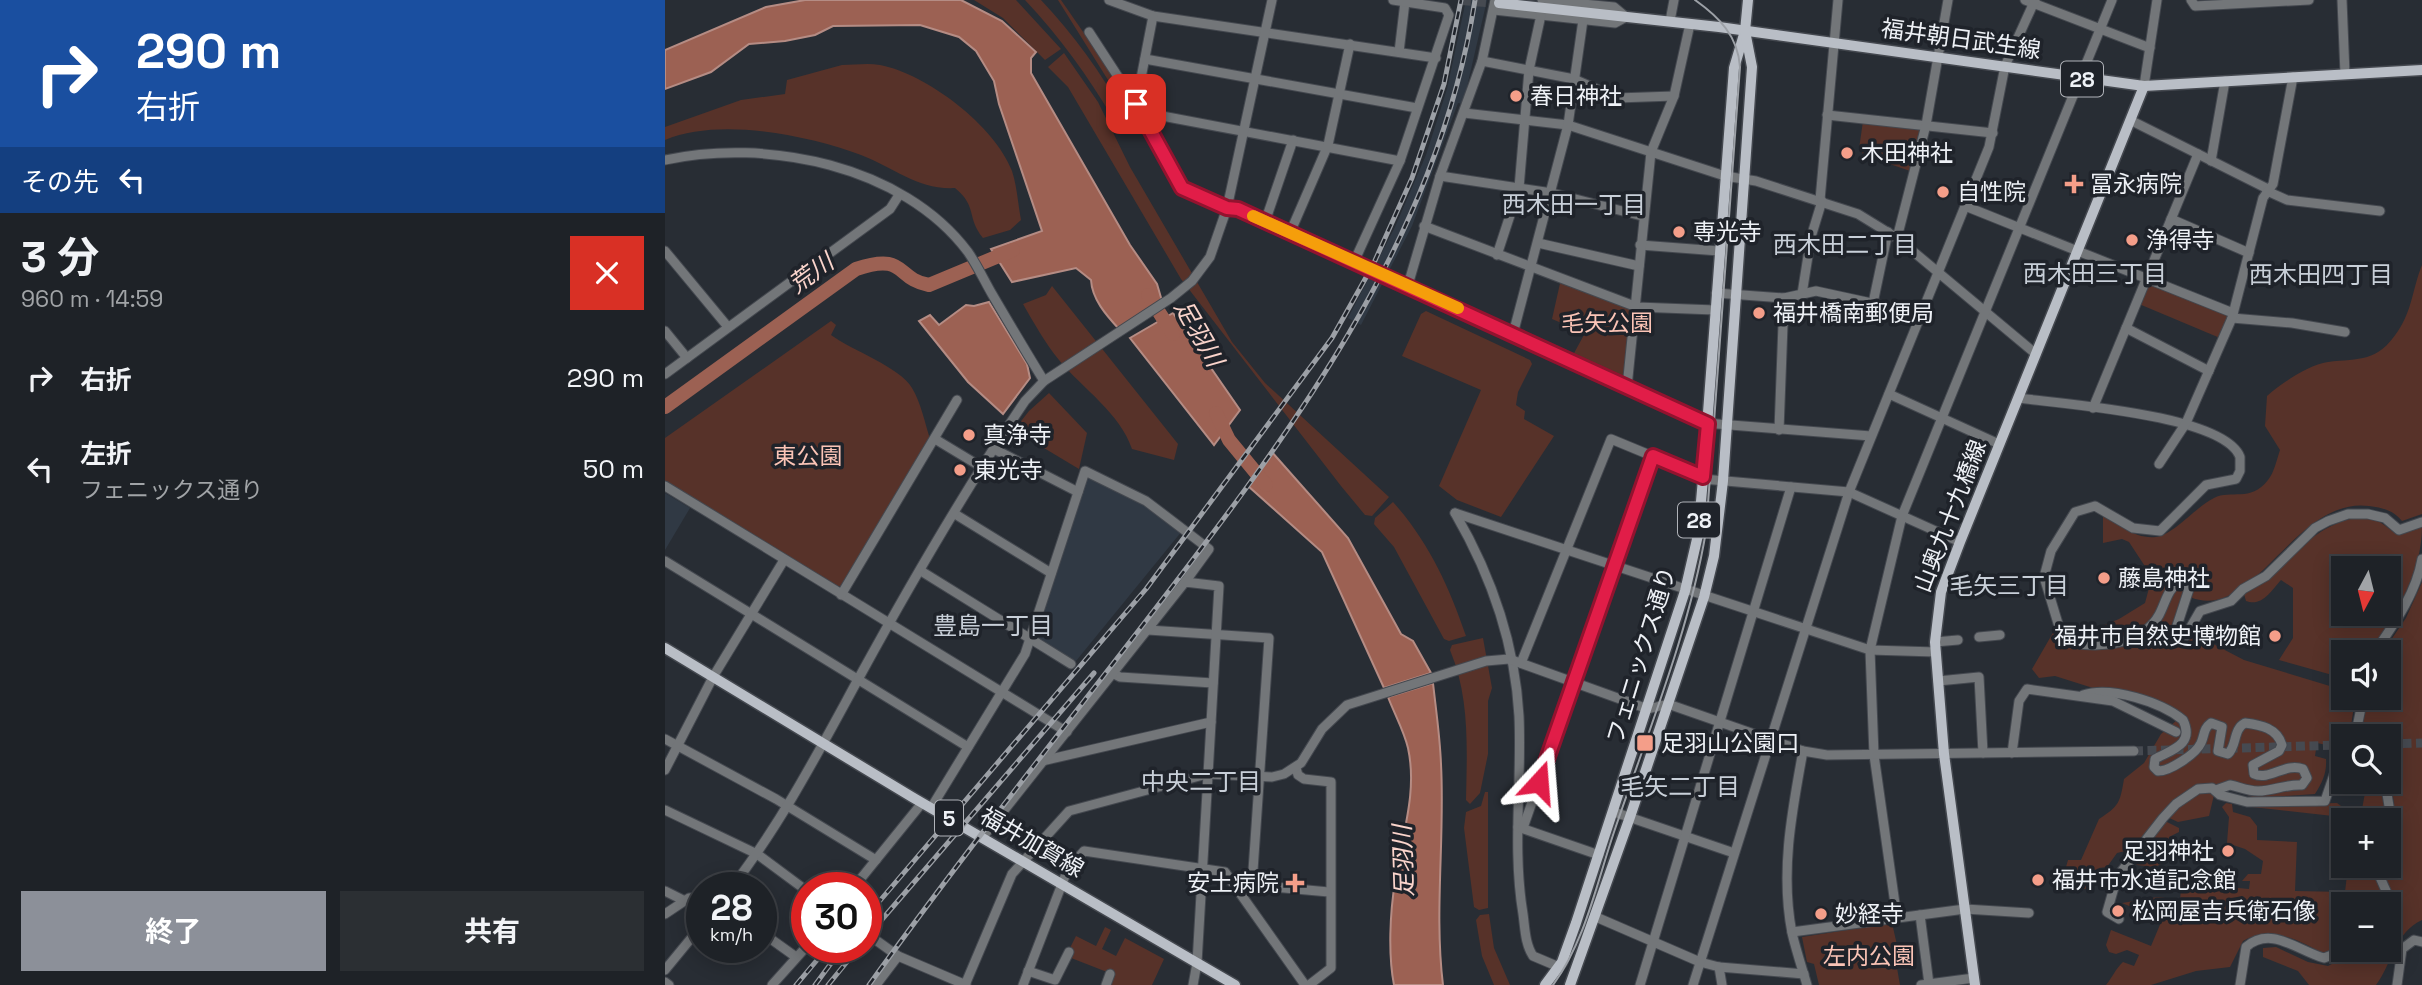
<!DOCTYPE html>
<html lang="ja">
<meta charset="utf-8">
<style>
:root{--surface:#1e2227;--page:#2b2f33;--text:#f1f3f6;--muted:#a1a4a7;--line:#3c3f44;--accent:#8c9099}
body{margin:0;font-family:"Space Grotesk","Noto Sans JP",sans-serif;background:var(--page);color:var(--text);height:100vh;display:flex;flex-direction:column;font-size:26px;white-space:nowrap}
*{box-sizing:border-box;margin:0}
p{font-size:23px;color:var(--muted)}
.icon{flex:none;width:38px;height:38px;fill:none;stroke:currentColor;stroke-width:2;stroke-linecap:round;stroke-linejoin:round}
.map{position:relative;flex:1;overflow:hidden}
.side{display:flex;flex-direction:column;background:var(--surface);width:665px}
.side>*{flex:none}
.guide{background:#1a4fa0;color:#fff;overflow:hidden}
.needle{width:46px;rotate:187deg}
.buttons{position:absolute;left:1666px;top:556px;display:grid;gap:14px}
.buttons a{display:grid;place-items:center;width:70px;height:70px;border-radius:0px;background:var(--surface);box-shadow:0 4px 18px #0003,0 0 0 2px var(--line);font-size:35px}
.speed{position:absolute;left:21px;top:872px;display:flex;gap:14px;font-size:35px;font-weight:700;text-align:center}
.speed>*{display:grid;place-content:center;width:91px;height:91px;border-radius:50%;background:var(--surface);box-shadow:0 4px 18px #0003,0 0 0 2px var(--line);line-height:1}
.speed small{font-size:18px;font-weight:400}
.speed .limit{border:10px solid #d22;background:#fff;color:#111}
.pin{position:absolute;display:grid;place-items:center;width:60px;height:60px;color:#fff;margin:-30px;border-radius:14px;box-shadow:0 4px 10px #0006}
.me{position:absolute;width:77px;margin:-38px;rotate:19deg;stroke-linejoin:round;filter:drop-shadow(0 0 5px #0008)}
.turn{display:flex;align-items:center;gap:24px;height:147px;padding:0 21px;font-size:32px}
.turn .icon{width:91px;height:91px;stroke-width:2.5}
.turn b{display:block;font-size:49px;line-height:60px}
.then{display:flex;align-items:center;height:66px;padding:0 21px;background:#0003;gap:14px;font-size:26px}
.round{display:grid;place-items:center;flex:none;width:74px;height:74px;border-radius:0px;background:var(--page)}
.overview{display:flex;align-items:center;justify-content:space-between;height:119px;padding:0 21px}
h1{font-size:42px;font-weight:700;line-height:52px}
.action{display:flex;gap:14px;margin-top:auto;padding:14px 21px}
.action a{flex:1;height:80px;border-radius:0px;background:var(--accent);color:#fff;font-size:28px;font-weight:700;line-height:80px;text-align:center}
.action a+a{background:var(--page);color:var(--text)}
ul{padding:0;list-style:none}
li{display:flex;align-items:center;gap:21px;height:91px;padding:0 21px}
li div{flex:1}
li b{display:block;font-size:26px}
li em{font-style:normal}
main{display:flex;flex:1;min-height:0}
.map>svg:first-child{display:block}
</style>
<main>
<section class="side">
<div class="guide">
<div class="turn"><svg class="icon" aria-label="right" viewBox="0 0 24 24"><path d="M7 20v-9h11M14 6l5 5-5 5"/></svg><div><b>290 m</b>右折</div></div>
<div class="then">その先<svg class="icon" aria-label="left" viewBox="0 0 24 24"><path d="M17 20v-9H6M10 6l-5 5 5 5"/></svg></div>
</div>
<div class="overview"><div><h1>3 分</h1><p>960 m · 14:59</p></div><a class="round" style="background:#d93025;color:#fff"><svg class="icon" aria-label="close" viewBox="0 0 24 24"><path d="M6 6l12 12M18 6L6 18"/></svg></a></div>
<ul>
<li><svg class="icon" aria-label="right" viewBox="0 0 24 24"><path d="M7 20v-9h11M14 6l5 5-5 5"/></svg><div><b>右折</b></div><em>290 m</em></li>
<li><svg class="icon" aria-label="left" viewBox="0 0 24 24"><path d="M17 20v-9H6M10 6l-5 5 5 5"/></svg><div><b>左折</b><p>フェニックス通り</p></div><em>50 m</em></li>
</ul>
<div class="action"><a>終了</a><a>共有</a></div>
</section>
<div class="map">
<svg width="1757" height="985" viewBox="0 0 1757 985">
<rect width="100%" height="100%" fill="#282d34"/>
<g fill="#303944">
<polygon points="801,0 822,0 798,104 793,103 747,226 696,325 683,318 730,227 761,155 782,89"/>
<polygon points="422,477 480,503 517,531 411,661 373,639 371,634"/>
<polygon points="0,493 25,508 0,550"/>
</g>
<g fill="#573229" fill-rule="evenodd">
<polygon points="309,0 351,0 396,49 380,60 338,18"/>
<path d="M360,0h16c33,35 60,72 83,114l-10,6c-26,-44 -54,-83 -89,-120z"/>
<polygon points="393,0 396,0 470,107 463,112"/>
<polygon points="399,53 433,102 465,167 567,342 600,383 724,497 707,516 700,515 676,486 516,279 403,87 383,67"/>
<path d="M177,65c12,0 26,-2 38,0 47,9 115,61 132,106 5,15 6,33 9,49l-11,10 -27,8c-17,-21 -5,-31 -28,-50 -37,2 -60,-20 -94,-33 -54,-20 -142,-38 -196,-15v-13l76,-27 44,-6 2,-14z"/>
<polygon points="1198,121 1252,127 1255,130 1245,171 1199,155 1194,149"/>
<path d="M1757,265v249l-20,7c-9,-11 -19,-13 -33,-15 -74,-10 -116,118 -179,91l-1,-14 -13,-5c-12,10 -15,30 -26,43 -15,18 -62,30 -82,14l19,-3 32,-13 26,-16 7,-26 -23,-35 -7,-3 -19,4v-30c17,12 31,26 53,24 16,-1 41,-31 58,-39 17,-9 36,5 54,-18 6,-7 9,-21 12,-30l-15,-24 2,-30c15,-13 41,-31 61,-34 32,-4 49,1 70,-31 14,-20 15,-44 24,-66z"/>
<polygon points="896,279 968,308 960,378 908,355 920,333 887,319"/>
<polygon points="1484,281 1565,314 1555,338 1474,304"/>
<path d="M387,286l126,158 -4,16 -42,-11c-12,-36 -49,-60 -73,-89 -14,-17 -25,-37 -36,-56l23,-9z"/>
<polygon points="761,311 865,360 867,364 853,392 851,405 860,411 859,419 889,436 836,517 792,500 774,486 816,390 737,356 756,314"/>
<path d="M166,321l5,4 -5,10c20,15 69,32 81,53 9,15 13,35 18,51l-88,147h-6l-171,-103v-45z"/>
<polygon points="384,393 422,433 414,469 349,430 364,411"/>
<path d="M728,502c35,39 56,84 73,134l-17,5 -5,-2 -50,-92 -20,-23 1,-6z"/>
<path d="M1698,517l14,3 21,15 24,-9c0,48 -27,88 -53,127h-26v25l-64,-18 14,-22v-50l-12,-8c-10,11 -19,27 -35,21l-2,-7c40,-25 69,-73 119,-77zM1678,569h46v45h-46z"/>
<path d="M1757,582v338c-27,12 -30,44 -46,65h-67l-11,-14 -35,-14v-9l13,-1 32,15 20,4 31,-16h30c0,-35 7,-51 -8,-84h8v-38l5,-26 -5,-26v-39h-25l-4,-4 9,-35h20v-45h-7l24,-35z"/>
<path d="M1513,586l7,4 -15,40 1,6 10,5 17,-5 46,24 99,30v8l12,1 -5,34 -19,13 -14,-3 -2,13 11,3c1,14 -4,24 -11,35l-60,4 -25,-10 -28,-3 -68,64 -17,4 -10,14 -8,1 -8,20 -13,2 -12,-23 2,-7h13l18,-41c20,-13 21,-16 25,-40l20,-16 17,-29 16,-14 -47,-28 -37,-4 -38,-12 -16,2 -7,-9 22,-38 19,17h22l57,-18z"/>
<path d="M818,638l9,50 -4,13v53l-8,39 -10,11 -4,-4c1,-52 4,-102 -16,-150l2,-5z"/>
<polygon points="1702,782 1718,782 1721,807 1718,821 1678,822 1668,816 1587,807 1587,805 1672,803 1695,820"/>
<polygon points="1541,790 1549,795 1544,816 1513,822 1502,817 1512,805"/>
<polygon points="820,792 823,792 823,908 814,910 809,907 799,828 801,812 816,806"/>
<path d="M1561,803l6,1 1,8 17,5 7,9v14l40,2 -2,49 50,1 3,-26h23l12,27 -1,12h-39v43l-17,7c-27,-14 -54,-31 -83,-14l-13,26 -34,4 -45,14h-45c6,-7 10,-17 17,-23l11,4 5,-11 -12,-5 -11,4 -7,-2 -3,-7 5,-15 40,16 11,-26 -40,-17 36,-6 22,3 1,-11 -14,-2 3,-19 9,2 7,13 63,6 1,-8h-8l6,-7h13l2,-13 -18,-12 -18,-6 2,-26 -7,-10z"/>
<polygon points="1498,820 1514,828 1514,832 1504,837 1498,863 1490,867 1472,865 1469,862"/>
<polygon points="824,914 829,948 845,985 829,985 817,956 811,920 815,915"/>
<polygon points="1227,923 1237,967 1232,968 1235,985 1154,985 1149,964 1142,962 1137,937"/>
<polygon points="440,927 446,930 437,949 451,956 460,938 499,959 487,985 437,985 442,972 401,956 411,936 431,946"/>
</g>
<g fill="#9c6153" stroke="#b58c84" stroke-width="2">
<path d="M140,0h156l41,21 34,31 -5,6v15l99,172 27,39 5,17 -43,28c-13,-14 -27,-30 -28,-49l-15,-12 -64,14 -21,-33 51,-18 -43,-127 -5,-23 -18,-30 -17,-14 -39,-12 -87,1 -18,9 -30,6 -36,3 -38,28 -46,17v-39l101,-43z"/>
<polygon points="324,302 362,364 365,378 338,414 303,382 254,321 265,315 274,325 301,305 309,306"/>
<polygon points="508,313 575,410 549,445 465,338"/>
<polygon points="606,451 683,538 736,634 748,641 766,673 719,688 657,552 582,485"/>
<path d="M768,683c3,27 7,54 8,81 4,74 -7,148 2,221h-49c-6,-31 -4,-72 1,-103 6,-45 23,-88 13,-134 -4,-17 -14,-35 -20,-51z"/>
</g>
<g fill="none" stroke-linecap="round" stroke-linejoin="round">
<g stroke="#9c6153" stroke-width="14">
<polyline points="483,295 508,334"/>
<path d="M0,407l191,-138c51,-17 39,10 73,16l84,-35"/>
<polyline points="551,413 564,440 601,485"/>
</g>
<g stroke="#464a51" stroke-width="9" stroke-dasharray="9 4.5" stroke-linecap="butt">
<polyline points="1724,744 1757,743"/>
<polyline points="1469,751 1678,745"/>
</g>
<polyline stroke="#464a51" stroke-width="10" stroke-dasharray="10 5" stroke-linecap="butt" points="796,0 834,3"/>
<g stroke="#44484f" stroke-width="11">
<g id="minor">
<polyline points="444,0 488,16 771,58"/>
<polyline points="1360,0 1485,48"/>
<polyline points="1526,0 1530,6 1644,0"/>
<polyline points="1677,0 1680,74"/>
<polyline points="829,10 950,23 961,17 949,7 877,0"/>
<polyline points="1005,21 1009,0"/>
<polyline points="424,32 476,112 517,188 562,208 573,209 1040,423 1206,436"/>
<polyline points="734,52 740,2"/>
<polyline points="480,59 752,108"/>
<polyline points="817,61 909,79 952,98 1009,96"/>
<polyline points="1479,86 1492,0"/>
<polyline points="471,104 488,16"/>
<polyline points="476,112 735,161"/>
<polyline points="799,113 903,125 1060,176 1091,181 1193,214 1232,238 1371,354"/>
<polyline points="1162,115 1328,133"/>
<polyline points="1467,121 1603,189"/>
<path d="M0,160c101,-22 238,5 303,92 9,13 16,28 24,42 17,29 34,58 52,87"/>
<polyline points="1546,161 1560,81"/>
<polyline points="775,176 887,193 977,216"/>
<polyline points="1602,191 1622,200 1715,211"/>
<polyline points="1155,200 1173,0"/>
<polyline points="1300,206 1568,313"/>
<polyline points="1506,219 1584,253"/>
<polyline points="600,222 628,140"/>
<polyline points="759,226 972,307 1050,310"/>
<polyline points="625,233 663,145 685,44"/>
<polyline points="1232,238 1261,125 1283,0"/>
<polyline points="873,243 974,266"/>
<polyline points="975,245 1054,251"/>
<polyline points="0,251 63,327"/>
<polyline points="832,255 854,188 864,70 876,15"/>
<polyline points="689,262 735,161 784,15 780,8 728,0"/>
<polyline points="743,285 775,176 817,61 830,0"/>
<polyline points="1051,293 1119,298 1151,291 1257,314"/>
<polyline points="1137,294 1146,237 1157,201"/>
<polyline points="1208,303 1223,232"/>
<polyline points="1567,318 1627,323 1680,332"/>
<polyline points="1461,328 1544,371"/>
<polyline points="0,331 22,358"/>
<polyline points="848,334 903,125 918,20"/>
<polyline points="0,374 225,209 234,195"/>
<polyline points="962,387 986,152 1009,96 1025,24"/>
<polyline points="1224,394 1334,444"/>
<path d="M1353,398c45,6 206,17 222,59v14l-4,8 -30,6 -46,46 -27,-3 -38,-22 -20,6 -24,39 -7,26 16,53 13,13c30,5 70,1 86,-28 6,-11 9,-27 20,-33l10,7 -14,43 2,5h8l15,-26 31,-10 12,-12 23,-13 49,-48 13,-7 20,-7h20l17,4 14,12 23,-8"/>
<polyline points="1428,408 1533,154"/>
<polyline points="1114,430 1119,298"/>
<polyline points="270,439 318,468"/>
<polyline points="329,449 413,492"/>
<polyline points="1494,464 1521,423 1567,318 1598,198 1608,184 1628,77"/>
<polyline points="1038,479 1184,492 1295,542"/>
<polyline points="0,486 402,732"/>
<polyline points="790,513 1205,650 1271,652"/>
<path d="M790,513c36,62 60,131 64,203 3,67 -7,132 4,198 2,14 2,30 10,42l26,11"/>
<polyline points="290,514 386,573"/>
<polyline points="0,561 303,747"/>
<polyline points="256,571 406,664"/>
<polyline points="176,595 292,400"/>
<polyline points="483,630 604,638 587,885"/>
<polyline points="1314,637 1335,635"/>
<polyline points="1270,642 1293,640"/>
<path d="M1709,653c20,-29 42,-59 48,-94"/>
<polyline points="856,663 946,439 1038,477"/>
<polyline points="447,673 455,677 548,683"/>
<polyline points="1273,681 1314,677 1318,753"/>
<path d="M1418,695c28,-9 78,7 100,25 12,25 -12,30 -28,39l-1,8 4,4c12,0 38,-17 43,-28 4,-9 2,-14 10,-20l11,4 -4,24 10,3c9,-8 5,-25 17,-31 16,2 32,5 37,22l-3,6 -26,14 1,9c15,7 32,-12 49,-5l4,9 -5,7c-16,-1 -29,6 -44,6 -11,0 -18,-4 -28,-6l-14,5"/>
<polyline points="1690,737 1698,698"/>
<polyline points="0,739 111,799 211,860"/>
<path d="M1138,751c-11,60 -23,121 -11,182 4,17 10,35 15,52"/>
<polyline points="1347,753 1354,701 1362,689 1448,701 1511,732"/>
<polyline points="377,761 546,722"/>
<polyline points="631,768 633,775 639,779 666,782 666,968 644,985"/>
<polyline points="0,770 48,677 119,560"/>
<polyline points="1720,782 1724,806 1721,821"/>
<polyline points="266,808 360,654 420,471 481,501 544,549 520,582"/>
<polyline points="0,810 92,854 142,891"/>
<polyline points="949,812 1069,853"/>
<polyline points="853,827 934,855"/>
<polyline points="858,828 988,456"/>
<polyline points="321,833 520,582 554,586 532,963 528,985"/>
<polyline points="1710,866 1722,893 1720,905"/>
<path d="M67,887c51,-66 89,-140 129,-213 51,-93 105,-186 164,-273l19,-20 127,-83 21,-17 18,-24 17,-49 45,-208"/>
<polyline points="189,887 257,803"/>
<polyline points="0,891 20,901"/>
<polyline points="575,893 587,885 664,892"/>
<polyline points="0,914 24,898 37,897"/>
<polyline points="1255,915 1264,984"/>
<polyline points="931,917 1035,962 1054,967 1139,974"/>
<polyline points="1232,918 1209,755 1205,650 1237,516 1447,0"/>
<polyline points="1454,919 1442,912 1452,877 1498,818 1511,804 1533,789 1547,788 1555,795 1582,802 1660,801 1678,748"/>
<polyline points="96,932 131,957"/>
<polyline points="1127,932 1300,909 1364,913"/>
<polyline points="201,933 233,956 301,985"/>
<polyline points="1054,967 1057,985"/>
<polyline points="0,970 37,925"/>
<polyline points="363,971 390,980 404,952"/>
<polyline points="0,982 4,985"/>
<polyline points="107,985 142,946"/>
<polyline points="211,985 233,956"/>
<polyline points="300,985 347,874 404,811 542,774 607,777 619,774 636,763 657,729 682,705 821,661 844,659 983,709 1003,704 1138,751 1162,755 1469,751"/>
<polyline points="358,985 402,871 419,851 560,872 640,985"/>
<polyline points="441,985 445,974"/>
<polyline points="975,985 1126,487"/>
<polyline points="1028,985 1184,492 1324,147 1340,66 1370,0"/>
<polyline points="1256,985 1309,978"/>
<path d="M1575,985l6,-38c25,-22 52,4 78,11l21,-8"/>
<polyline points="1732,985 1737,949 1749,940 1757,942"/>
</g>
</g>
<g stroke="#44484f" stroke-width="13">
<g id="major">
<polyline points="834,3 1054,27 1479,86 1757,70"/>
<polyline points="0,648 247,797 570,985"/>
<polyline points="880,985 897,962 911,923 1020,591 1033,535 1038,479 1069,68 1080,31 1083,0"/>
<polyline points="905,985 965,817 1039,597 1049,556 1058,481 1087,67 1080,31"/>
<polyline points="1310,985 1279,754 1270,642 1276,592 1295,542 1479,86"/>
</g>
</g>
<use href="#minor" stroke="#737679" stroke-width="9"/>
<use href="#major" stroke="#b9bec6" stroke-width="10"/>
<path stroke="#9ca0a6" stroke-width="2" d="M888,985c32,-43 44,-103 61,-153 33,-98 75,-199 92,-301l34,-464c-2,-31 -21,-50 -45,-67"/>
<g stroke="#9ca0a6" stroke-width="5">
<g id="rail">
<polyline points="201,917 481,589 667,338 708,265 747,178 779,84 796,0"/>
<polyline points="201,938 429,673"/>
<polyline points="131,985 163,947"/>
<polyline points="150,985 178,947"/>
<polyline points="163,985 194,947"/>
<path d="M204,985c87,-121 179,-237 270,-355 147,-191 298,-386 336,-630"/>
</g>
</g>
<use href="#rail" stroke="#1f232a" stroke-width="2.5" stroke-dasharray="8" stroke-linecap="butt"/>
</g>
<g fill="none" stroke-linecap="round" stroke-linejoin="round">
<g stroke="#92132f" stroke-width="18">
<polyline id="route" points="471,104 517,188 562,208 573,209 1043,424 1038,477 988,456 874,782"/>
</g>
<use href="#route" stroke="#e11d48" stroke-width="12"/>
<polyline stroke="#f59e0b" stroke-width="12" points="588,216 793,308"/>
</g>
<g fill="#f49e89" stroke="#1f232a" stroke-width="2.5">
<circle cx="851" cy="96" r="7"/>
<circle cx="1182" cy="153" r="7"/>
<path d="M1405.5 173.5h7v7h7v7h-7v7h-7v-7h-7v-7h7z"/>
<circle cx="1278" cy="192" r="7"/>
<circle cx="1014" cy="232" r="7"/>
<circle cx="1467" cy="240" r="7"/>
<circle cx="1094" cy="313" r="7"/>
<circle cx="304" cy="435" r="7"/>
<circle cx="295" cy="470" r="7"/>
<circle cx="1439" cy="578" r="7"/>
<circle cx="1610" cy="636" r="7"/>
<rect x="971" y="734" width="18" height="18" rx="3.5"/>
<circle cx="1563" cy="851" r="7"/>
<circle cx="1373" cy="880" r="7"/>
<path d="M626.5 872.5h7v7h7v7h-7v7h-7v-7h-7v-7h7z"/>
<circle cx="1453" cy="911" r="7"/>
<circle cx="1156" cy="914" r="7"/>
</g>
<g text-anchor="middle" dominant-baseline="central" stroke-width="7" stroke-linejoin="round" paint-order="stroke">
<g fill="#1f232a" stroke="#b0b3b9" stroke-width="2">
<rect x="1396" y="61.5" width="42" height="35" rx="5"/>
<rect x="1013" y="502.5" width="42" height="35" rx="5"/>
<rect x="270" y="800.5" width="28" height="35" rx="5"/>
</g>
<g font-size="21" font-weight="bold" fill="#eef1f6">
<text x="1417" y="79">28</text>
<text x="1034" y="520">28</text>
<text x="284" y="818">5</text>
</g>
<g font-size="23" fill="#eef1f6" stroke="#1f232a">
<text transform="translate(1296 39) rotate(8)">福井朝日武生線</text>
<text transform="translate(1285 516) rotate(-69)">山奥九十九橋線</text>
<text transform="translate(976 655) rotate(-73)">フェニックス通り</text>
<text transform="translate(367 842) rotate(30)">福井加賀線</text>
</g>
<g font-size="23" fill="#eef1f6" stroke="#1f232a" text-anchor="start">
<text x="865" y="96">春日神社</text>
<text x="1196" y="153">木田神社</text>
<text x="1425" y="184">冨永病院</text>
<text x="1292" y="192">自性院</text>
<text x="1028" y="232">専光寺</text>
<text x="1481" y="240">浄得寺</text>
<text x="1108" y="313">福井橋南郵便局</text>
<text x="318" y="435">真浄寺</text>
<text x="309" y="470">東光寺</text>
<text x="1453" y="578">藤島神社</text>
<text x="1596" y="636" text-anchor="end">福井市自然史博物館</text>
<text x="996" y="743">足羽山公園口</text>
<text x="1549" y="851" text-anchor="end">足羽神社</text>
<text x="1387" y="880">福井市水道記念館</text>
<text x="614" y="883" text-anchor="end">安土病院</text>
<text x="1467" y="911">松岡屋吉兵衛石像</text>
<text x="1170" y="914">妙経寺</text>
</g>
<g font-size="23" fill="#fbc4b6" stroke="#1f232a">
<text x="942" y="323">毛矢公園</text>
<text x="143" y="456">東公園</text>
<text x="1204" y="956">左内公園</text>
</g>
<g font-size="24" fill="#c8cfd8" stroke="#1f232a">
<text x="909" y="204">西木田一丁目</text>
<text x="1180" y="244">西木田二丁目</text>
<text x="1430" y="273">西木田三丁目</text>
<text x="1656" y="274">西木田四丁目</text>
<text x="1344" y="585">毛矢三丁目</text>
<text x="328" y="625">豊島一丁目</text>
<text x="536" y="781">中央二丁目</text>
<text x="1015" y="786">毛矢二丁目</text>
</g>
<g font-size="24" font-style="italic" fill="#fbd5cc" stroke="#1f232a">
<text transform="translate(146 273) rotate(-36)">荒川</text>
<text transform="translate(534 333) rotate(60)">足羽川</text>
<text transform="translate(738 861) rotate(-92)">足羽川</text>
</g>
</g>
</svg>
<div class="buttons">
<a><svg class="needle" viewBox="-14 -14 28 28"><path d="M0-13l5 13h-10z" fill="#e53935"/><path d="M0 13l5-13h-10z" fill="#a1a4a7"/></svg></a>
<a><svg class="icon" aria-label="sound" viewBox="0 0 24 24"><path d="M4 9h4l5-4v14l-5-4H4zM17 9q2 3 0 6"/></svg></a>
<a><svg class="icon" aria-label="search" viewBox="0 0 24 24"><circle cx="10" cy="10" r="6"/><path d="M15 15l6 6"/></svg></a>
<a>+</a>
<a>−</a>
</div>
<div class="speed"><div>28<small>km/h</small></div><div class="limit">30</div></div>
<div class="pin" style="left:471px;top:104px;background:#d93025"><svg class="icon" aria-label="arrive" viewBox="0 0 24 24"><path d="M6 21V4h12l-3 4 3 4H6"/></svg></div>
<svg class="me" style="left:874px;top:782px" viewBox="-20 -20 40 40"><path d="M0-17L14 15 0 8-14 15z" fill="#e11d48" stroke="#fff" stroke-width="4"/></svg>
</div>
</main>
